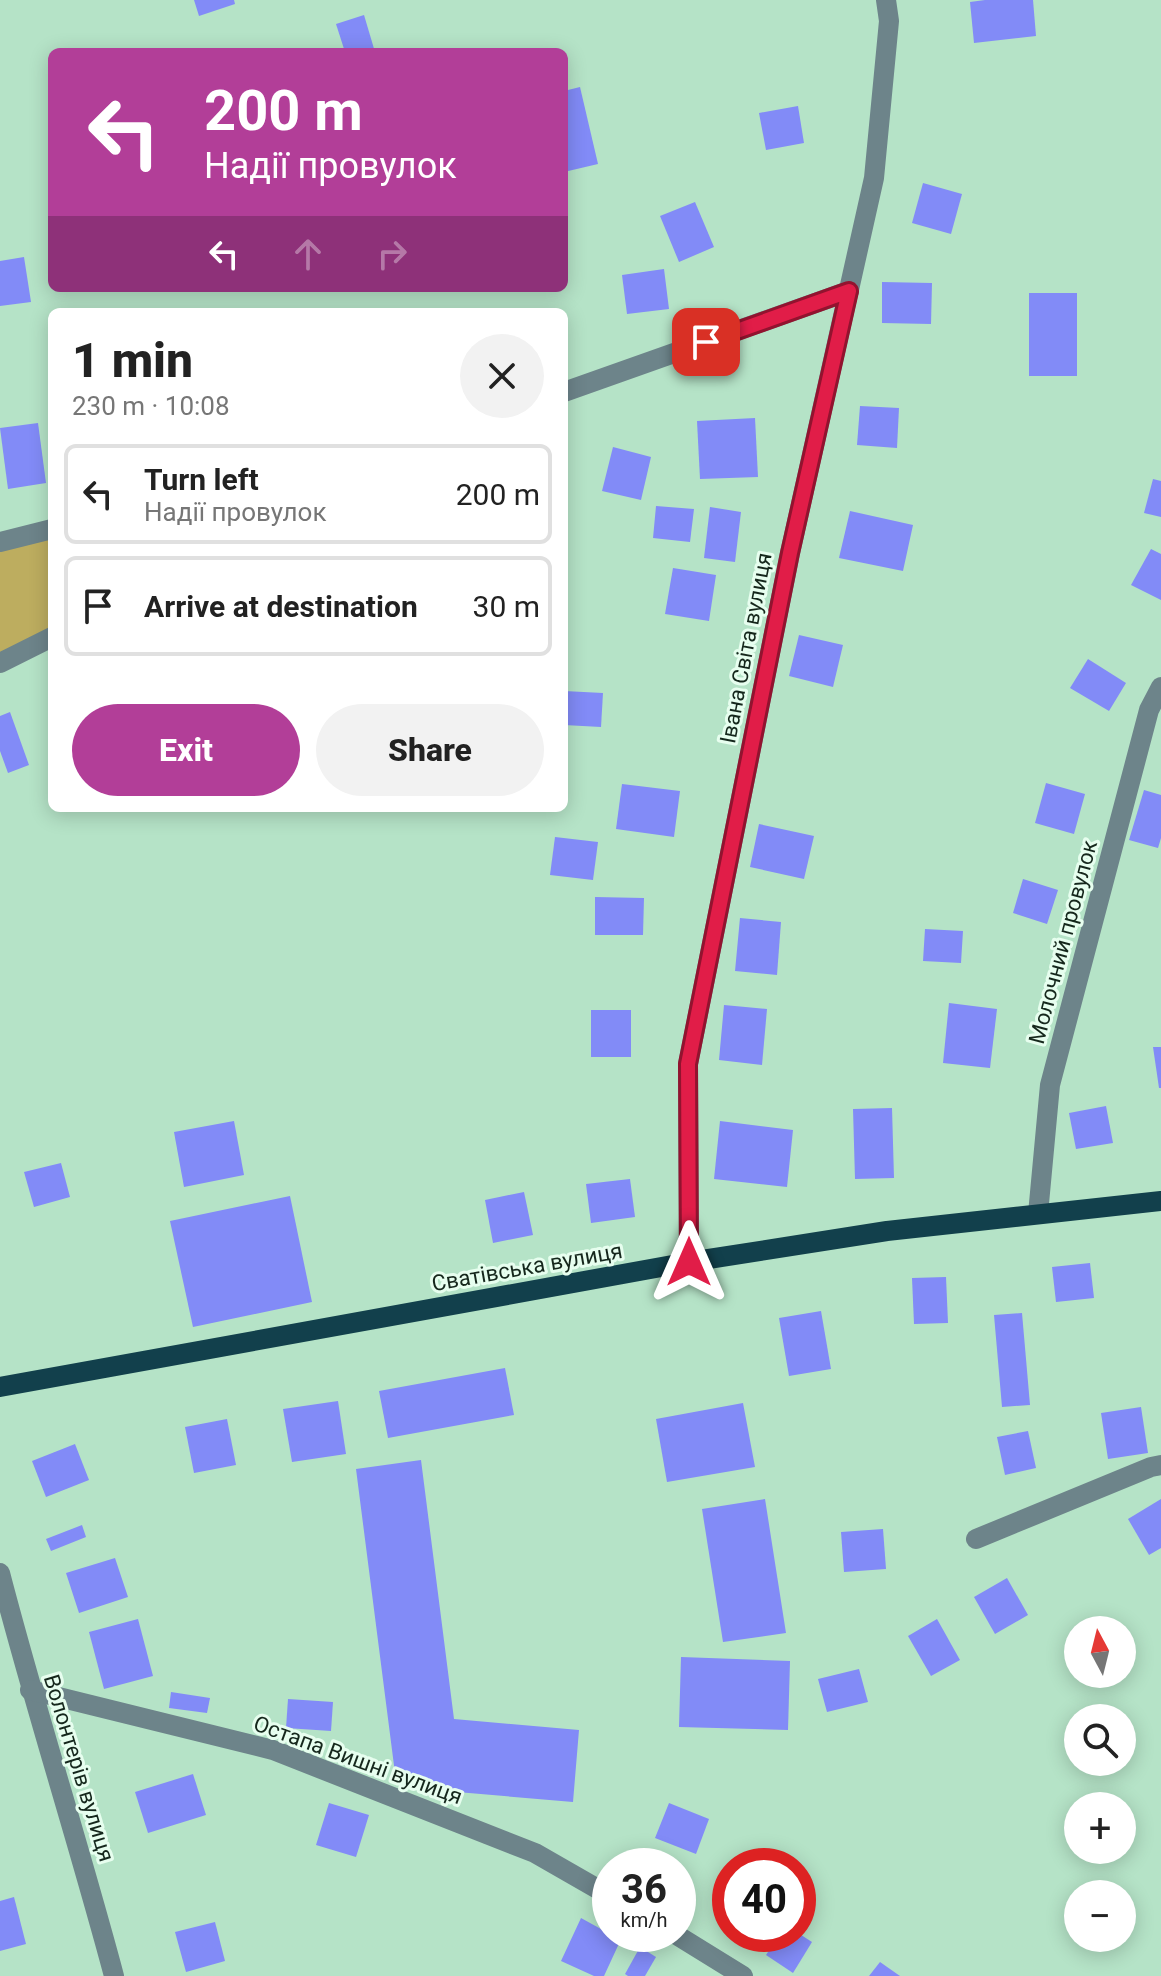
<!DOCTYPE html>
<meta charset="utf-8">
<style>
:root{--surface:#fff;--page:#f2f2f2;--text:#222;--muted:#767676;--line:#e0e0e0;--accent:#b23e98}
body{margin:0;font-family:Roboto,sans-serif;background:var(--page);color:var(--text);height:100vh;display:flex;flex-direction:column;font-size:30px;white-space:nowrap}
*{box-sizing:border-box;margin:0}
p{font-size:26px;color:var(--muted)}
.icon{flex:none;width:44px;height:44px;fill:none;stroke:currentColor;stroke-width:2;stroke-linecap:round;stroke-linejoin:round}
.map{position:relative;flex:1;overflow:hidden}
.panel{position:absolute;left:48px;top:308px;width:520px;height:504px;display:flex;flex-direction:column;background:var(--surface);border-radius:12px;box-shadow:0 4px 20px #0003}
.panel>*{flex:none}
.guide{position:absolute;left:48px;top:48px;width:520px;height:244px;border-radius:12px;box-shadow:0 4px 20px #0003;background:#b23e98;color:#fff;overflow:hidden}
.needle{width:52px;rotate:353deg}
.buttons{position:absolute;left:1064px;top:1616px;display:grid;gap:16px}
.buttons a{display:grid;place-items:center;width:72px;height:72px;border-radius:50%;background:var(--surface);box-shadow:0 4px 20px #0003;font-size:40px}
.speed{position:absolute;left:592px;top:1848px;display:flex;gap:16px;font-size:40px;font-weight:700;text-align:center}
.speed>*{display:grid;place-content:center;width:104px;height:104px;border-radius:50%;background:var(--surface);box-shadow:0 4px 20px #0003;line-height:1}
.speed small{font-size:20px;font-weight:400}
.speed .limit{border:12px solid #d22;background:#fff;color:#111}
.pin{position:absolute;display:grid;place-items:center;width:68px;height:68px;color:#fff;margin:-34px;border-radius:16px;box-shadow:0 4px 12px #0006}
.me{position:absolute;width:88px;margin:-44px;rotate:0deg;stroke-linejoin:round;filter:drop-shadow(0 0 6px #0008)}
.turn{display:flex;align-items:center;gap:28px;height:168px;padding:0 24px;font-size:36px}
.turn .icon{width:104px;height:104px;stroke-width:2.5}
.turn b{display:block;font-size:56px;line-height:68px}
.lanes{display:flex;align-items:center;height:76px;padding:0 24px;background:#0003;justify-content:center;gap:40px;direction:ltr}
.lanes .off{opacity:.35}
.round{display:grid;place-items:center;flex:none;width:84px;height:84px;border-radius:42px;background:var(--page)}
.summary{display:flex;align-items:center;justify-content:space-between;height:136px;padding:0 24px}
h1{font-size:48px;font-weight:800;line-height:60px}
.cta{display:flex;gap:16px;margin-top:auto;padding:16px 24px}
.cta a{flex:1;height:92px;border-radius:48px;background:var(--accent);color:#fff;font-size:32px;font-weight:800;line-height:92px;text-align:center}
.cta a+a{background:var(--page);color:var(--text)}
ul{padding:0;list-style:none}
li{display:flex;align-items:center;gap:24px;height:100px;margin:0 16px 12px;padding:0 8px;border:4px solid var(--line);border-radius:12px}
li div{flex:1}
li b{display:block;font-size:30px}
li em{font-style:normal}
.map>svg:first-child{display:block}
</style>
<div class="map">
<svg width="1161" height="1976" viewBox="0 0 1161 1976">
<rect width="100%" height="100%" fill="#b5e3c7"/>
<polygon fill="#bdad5f" points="52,529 52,637 0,663 0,542"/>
<g fill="#828bf7">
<polygon points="194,0 234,0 235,4 199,16"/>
<polygon points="985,0 1033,0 1036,36 974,43 970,2"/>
<polygon points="364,15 375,52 345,52 336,24"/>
<polygon points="580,87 598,164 564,172 564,91"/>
<polygon points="798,106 804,143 766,150 759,113"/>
<polygon points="923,183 962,194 951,234 912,223"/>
<polygon points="695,202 714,247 679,262 660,216"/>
<polygon points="24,257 31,302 0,306 0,261"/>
<polygon points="664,269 669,309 627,314 622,275"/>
<polygon points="882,282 932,283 931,324 882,323"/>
<rect x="1029" y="293" width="48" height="83"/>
<polygon points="860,406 899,408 897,448 857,445"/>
<polygon points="755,418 758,477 700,479 697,421"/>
<polygon points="38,423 46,483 8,489 0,428"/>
<polygon points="613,447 651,457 641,500 602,491"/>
<polygon points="1153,479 1161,481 1161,517 1144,513"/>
<polygon points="656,506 694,509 690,542 653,538"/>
<polygon points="710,507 741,512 735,562 704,558"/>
<polygon points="850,511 913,525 903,571 839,558"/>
<polygon points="1151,549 1161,554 1161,600 1131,585"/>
<polygon points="673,568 716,575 709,621 665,614"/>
<polygon points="799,635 843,645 833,687 789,676"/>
<polygon points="1088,659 1126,683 1109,711 1070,688"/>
<polygon points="564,691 603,693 601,727 564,725"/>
<polygon points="10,712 29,765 8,773 0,751 0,716"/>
<polygon points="1046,783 1085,794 1074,834 1035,823"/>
<polygon points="622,784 680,791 674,837 616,829"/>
<polygon points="1144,790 1161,795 1161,838 1158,848 1129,840"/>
<polygon points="759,824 814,836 804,879 750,867"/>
<polygon points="555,837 598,842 593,880 550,875"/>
<polygon points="1023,879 1058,890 1047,924 1013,913"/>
<polygon points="595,897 644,898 643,935 595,935"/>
<polygon points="740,918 781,922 777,975 735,971"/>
<polygon points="925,929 963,931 961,963 923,961"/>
<polygon points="949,1003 997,1009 990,1068 943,1063"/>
<polygon points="724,1005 767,1009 762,1065 719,1060"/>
<rect x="591" y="1010" width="40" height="47"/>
<polygon points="1153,1047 1161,1047 1161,1088 1159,1088"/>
<polygon points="1106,1106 1113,1143 1076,1149 1069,1113"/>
<polygon points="892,1108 894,1178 855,1179 853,1109"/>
<polygon points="234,1121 244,1175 184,1187 174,1132"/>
<polygon points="720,1121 793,1130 787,1187 714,1179"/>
<polygon points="61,1163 70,1197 34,1207 24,1172"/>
<polygon points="630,1179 635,1217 591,1223 586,1184"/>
<polygon points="524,1192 533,1235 493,1243 485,1200"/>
<polygon points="290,1196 312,1302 193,1327 170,1221"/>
<polygon points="1090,1263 1094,1298 1056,1302 1052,1267"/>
<polygon points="946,1277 948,1323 914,1324 912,1278"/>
<polygon points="821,1311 831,1369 789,1376 779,1318"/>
<polygon points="1022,1313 1030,1405 1002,1407 994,1315"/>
<polygon points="505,1368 514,1415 388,1438 379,1391"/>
<polygon points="338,1401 346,1454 292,1462 283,1409"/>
<polygon points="743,1403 755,1467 667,1482 656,1419"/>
<polygon points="1141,1407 1148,1453 1108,1459 1101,1413"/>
<polygon points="227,1419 236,1465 194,1473 185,1427"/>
<polygon points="1028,1431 1036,1468 1005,1475 997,1437"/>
<polygon points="75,1444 89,1480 46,1497 32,1461"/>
<polygon points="421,1460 454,1719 579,1730 573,1802 422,1789 396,1781 356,1469"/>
<polygon points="765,1499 786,1633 723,1642 702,1509"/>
<polygon points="1161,1499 1161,1548 1149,1555 1128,1519"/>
<polygon points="82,1525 86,1537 51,1551 46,1539"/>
<polygon points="883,1529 886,1569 844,1572 841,1532"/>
<polygon points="115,1558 128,1597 79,1613 66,1573"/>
<polygon points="1007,1578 1028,1615 995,1634 974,1597"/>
<polygon points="138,1619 153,1676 104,1689 89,1632"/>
<polygon points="937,1619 960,1660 931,1676 908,1636"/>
<polygon points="681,1657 790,1661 788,1730 679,1727"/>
<polygon points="859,1669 868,1702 827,1712 818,1679"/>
<polygon points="171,1692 210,1698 207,1713 169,1708"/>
<polygon points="288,1699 333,1702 331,1731 286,1728"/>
<polygon points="193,1774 206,1815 148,1833 135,1792"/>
<polygon points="329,1803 369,1815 356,1857 316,1845"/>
<polygon points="669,1803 709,1819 696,1854 655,1838"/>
<polygon points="14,1897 26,1944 0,1951 0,1901"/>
<polygon points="581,1918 610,1934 622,1937 604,1976 594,1976 561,1961"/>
<polygon points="215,1922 225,1961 186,1972 175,1932"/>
<polygon points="798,1933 812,1942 793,1973 766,1955 780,1934"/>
<polygon points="640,1947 656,1957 645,1976 628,1976 625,1974"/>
<polygon points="880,1962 900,1976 869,1976"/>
</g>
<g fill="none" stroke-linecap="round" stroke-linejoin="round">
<g stroke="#6d848a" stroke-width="20">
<polyline points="564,392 849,291"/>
<polyline points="0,542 52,529"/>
<polyline points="0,663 52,637"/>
<polyline points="1038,1214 1050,1085 1149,710 1161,687"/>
<polyline points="689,1262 688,1064 790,553 874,178 889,21 886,0"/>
<polyline points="976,1539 1151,1467 1161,1465"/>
<path d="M0,1573c35,135 78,268 114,403"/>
<polyline points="30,1690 273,1750 535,1853 610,1896"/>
<polyline points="675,1934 743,1976"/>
</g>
<polyline stroke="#12404c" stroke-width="20" points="0,1387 689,1262 887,1231 1161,1201"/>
</g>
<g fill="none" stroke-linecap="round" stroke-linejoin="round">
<g stroke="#92132f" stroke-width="20">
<polyline id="route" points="689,1262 688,1064 790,553 849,291 706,342"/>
</g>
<use href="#route" stroke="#e11d48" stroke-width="14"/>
</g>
<g text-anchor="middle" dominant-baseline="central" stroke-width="6" stroke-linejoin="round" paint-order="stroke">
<g font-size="22" fill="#15271c" stroke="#e7feef">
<text transform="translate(746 648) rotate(-79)">Івана Світа вулиця</text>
<text transform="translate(1063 942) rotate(-75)">Молочний провулок</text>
<text transform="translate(527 1267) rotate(-10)">Сватівська вулиця</text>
<text transform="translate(358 1760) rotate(20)">Остапа Вишні вулиця</text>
<text transform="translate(79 1768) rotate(73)">Волонтерів вулиця</text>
</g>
</g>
</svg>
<div class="buttons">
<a><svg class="needle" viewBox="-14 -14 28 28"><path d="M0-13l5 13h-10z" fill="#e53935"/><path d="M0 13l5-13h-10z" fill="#767676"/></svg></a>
<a><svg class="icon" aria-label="search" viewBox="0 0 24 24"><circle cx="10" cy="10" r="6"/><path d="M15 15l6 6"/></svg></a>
<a>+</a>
<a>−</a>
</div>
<div class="speed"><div>36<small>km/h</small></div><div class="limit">40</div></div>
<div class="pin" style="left:706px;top:342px;background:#d93025"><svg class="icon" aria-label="arrive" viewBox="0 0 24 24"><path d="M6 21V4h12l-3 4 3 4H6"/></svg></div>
<svg class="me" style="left:689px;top:1262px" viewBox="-20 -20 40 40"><path d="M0-17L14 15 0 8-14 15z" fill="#e11d48" stroke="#fff" stroke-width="4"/></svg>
<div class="guide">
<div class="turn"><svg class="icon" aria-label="left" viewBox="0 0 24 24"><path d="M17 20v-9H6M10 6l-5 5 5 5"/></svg><div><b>200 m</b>Надії провулок</div></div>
<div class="lanes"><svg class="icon" aria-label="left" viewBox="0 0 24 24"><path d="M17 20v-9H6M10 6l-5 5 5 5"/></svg><svg class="icon off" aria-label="ahead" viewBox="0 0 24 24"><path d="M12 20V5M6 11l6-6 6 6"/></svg><svg class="icon off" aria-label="right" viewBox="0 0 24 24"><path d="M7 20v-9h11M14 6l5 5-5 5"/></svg></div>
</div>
<section class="panel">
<div class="summary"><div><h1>1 min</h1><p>230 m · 10:08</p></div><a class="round"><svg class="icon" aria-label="close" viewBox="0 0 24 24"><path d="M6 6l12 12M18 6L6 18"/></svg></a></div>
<ul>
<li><svg class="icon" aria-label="left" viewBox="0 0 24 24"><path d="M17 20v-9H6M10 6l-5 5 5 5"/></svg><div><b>Turn left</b><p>Надії провулок</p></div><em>200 m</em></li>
<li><svg class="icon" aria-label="arrive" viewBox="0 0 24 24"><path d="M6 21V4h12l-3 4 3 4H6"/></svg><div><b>Arrive at destination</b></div><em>30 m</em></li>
</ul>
<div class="cta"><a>Exit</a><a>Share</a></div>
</section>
</div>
